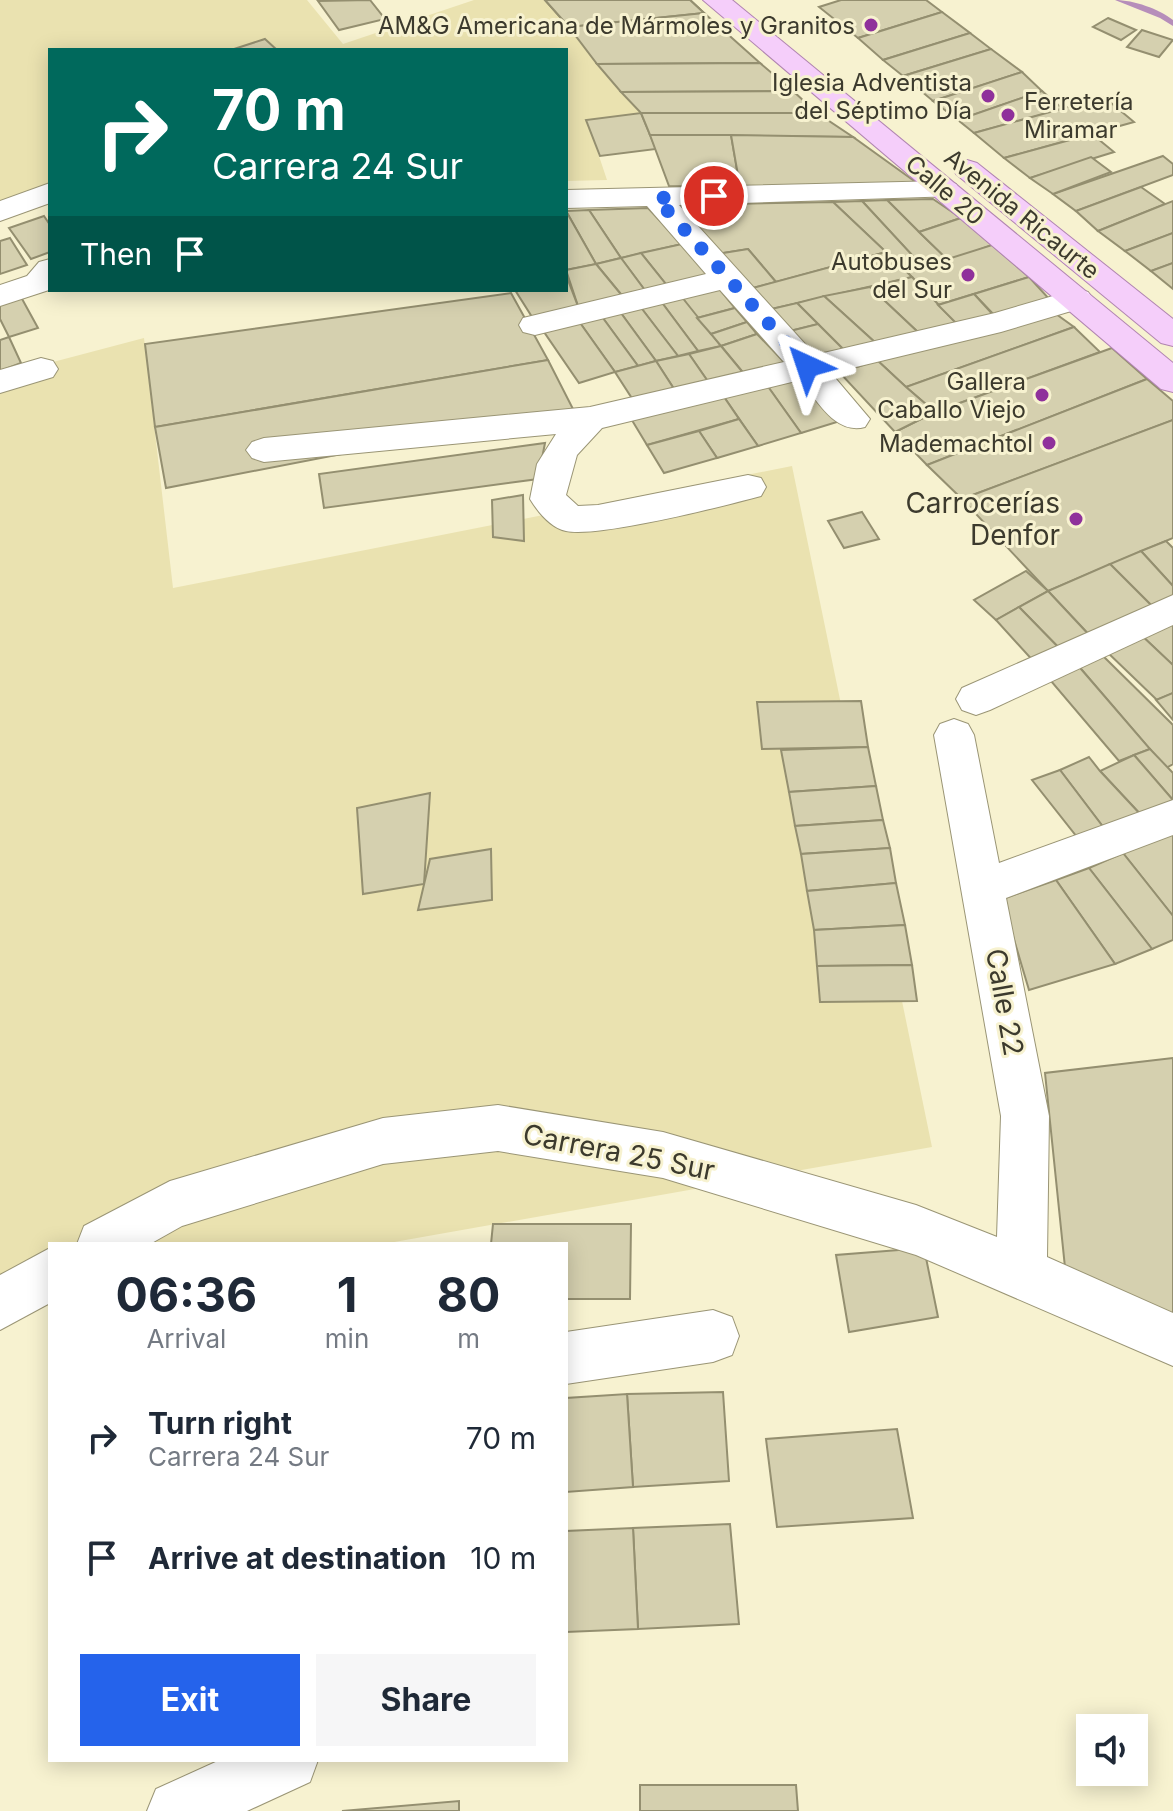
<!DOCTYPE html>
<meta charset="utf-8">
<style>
:root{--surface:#fff;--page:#f6f6f7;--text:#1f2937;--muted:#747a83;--accent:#2563eb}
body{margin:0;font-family:Inter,sans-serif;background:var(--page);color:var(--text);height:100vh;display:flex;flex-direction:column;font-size:30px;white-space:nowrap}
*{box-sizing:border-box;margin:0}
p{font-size:26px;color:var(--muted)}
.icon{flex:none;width:44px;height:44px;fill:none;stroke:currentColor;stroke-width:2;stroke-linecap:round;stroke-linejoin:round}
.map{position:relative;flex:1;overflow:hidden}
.side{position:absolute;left:48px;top:1242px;width:520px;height:520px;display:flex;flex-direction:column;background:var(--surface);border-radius:0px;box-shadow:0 4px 20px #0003}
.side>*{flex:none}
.top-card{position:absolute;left:48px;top:48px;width:520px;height:244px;border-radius:0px;box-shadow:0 4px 20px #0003;background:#00695c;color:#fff;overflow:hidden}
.fabs{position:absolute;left:1076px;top:1714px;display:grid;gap:16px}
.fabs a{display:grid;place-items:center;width:72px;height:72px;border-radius:0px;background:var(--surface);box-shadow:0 4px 20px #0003;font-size:40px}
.pin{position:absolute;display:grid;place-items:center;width:68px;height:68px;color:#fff;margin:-34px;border:4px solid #fff;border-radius:50%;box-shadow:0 2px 8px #0007}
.me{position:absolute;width:88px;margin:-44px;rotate:318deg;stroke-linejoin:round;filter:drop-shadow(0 0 6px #0008)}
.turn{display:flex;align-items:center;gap:28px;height:168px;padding:0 32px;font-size:36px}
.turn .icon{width:104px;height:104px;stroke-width:2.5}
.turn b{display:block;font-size:56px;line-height:68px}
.then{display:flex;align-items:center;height:76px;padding:0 32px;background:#0003;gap:16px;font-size:30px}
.eta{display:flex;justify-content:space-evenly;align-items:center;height:136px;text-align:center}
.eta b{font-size:48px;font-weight:700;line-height:56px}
.cta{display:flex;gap:16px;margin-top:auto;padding:16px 32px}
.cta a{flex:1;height:92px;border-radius:0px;background:var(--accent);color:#fff;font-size:32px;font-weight:700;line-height:92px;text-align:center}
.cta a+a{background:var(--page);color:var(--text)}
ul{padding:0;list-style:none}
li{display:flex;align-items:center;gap:24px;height:120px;padding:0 32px}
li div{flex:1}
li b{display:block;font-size:30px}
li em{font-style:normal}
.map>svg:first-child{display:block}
</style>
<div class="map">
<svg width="1173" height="1811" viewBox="0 0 1173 1811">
<rect width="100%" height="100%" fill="#f7f2d0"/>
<g fill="#eae2b0">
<polygon points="0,0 307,0 343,44 474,0 545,0 641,113 587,120 607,180 566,181 566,50 50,50 50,184 0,202"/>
<polygon points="144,338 173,588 792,466 932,1147 383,1244 50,1244 50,1303 0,1312 0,376"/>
</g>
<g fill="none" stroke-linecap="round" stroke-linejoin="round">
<path fill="#b68eba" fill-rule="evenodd" d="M1115,0c19,0 44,9 58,20v6l-13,-8z"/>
</g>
<g fill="#d5d0af" stroke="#948f70" stroke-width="2">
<polygon points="370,0 385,19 339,30 318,1"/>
<polygon points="545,0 690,0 704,13 569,27"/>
<polygon points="545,0 690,0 704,13 569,27"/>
<polygon points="545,0 690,0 704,13 569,27"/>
<polygon points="841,0 926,0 942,12 858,38 819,7"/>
<polygon points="942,12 970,33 883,60 858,38"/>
<polygon points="704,13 760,63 597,64 569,27"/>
<polygon points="1108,18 1136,30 1121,40 1093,27"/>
<polygon points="1142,30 1173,40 1159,57 1127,47"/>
<polygon points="970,33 991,49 903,76 883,60"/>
<polygon points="265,39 277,50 231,50"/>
<polygon points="991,49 1022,72 933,101 903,76"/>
<polygon points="760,63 793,91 621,92 597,64"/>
<polygon points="1022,72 1042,91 958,120 933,101"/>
<polygon points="793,91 817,113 641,113 621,92"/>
<polygon points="1042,91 1063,109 974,133 958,120"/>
<polygon points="1104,97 1134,122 1004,158 974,133"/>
<polygon points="641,113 656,149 600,156 586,120"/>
<polygon points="641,113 817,113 853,137 650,135"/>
<polygon points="1092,134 1114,152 1030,178 1004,158"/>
<polygon points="650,135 731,135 740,187 669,186"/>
<polygon points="731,135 853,137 917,183 740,187"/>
<polygon points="1163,156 1173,164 1173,175 1076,211 1053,194"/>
<polygon points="1091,157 1111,172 1053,194 1030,178"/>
<polygon points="1141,187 1165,204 1098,231 1076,211"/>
<polygon points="933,199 961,218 919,232 887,200"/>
<polygon points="887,200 919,232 949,261 924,268 862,201"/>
<polygon points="862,201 924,268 907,272 833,202"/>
<polygon points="1173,201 1173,233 1125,251 1098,231"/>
<polygon points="833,202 886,252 776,282 748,249 717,254 676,205"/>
<polygon points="648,208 682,244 621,258 589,210"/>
<polygon points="589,210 621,258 596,264 566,211"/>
<polygon points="566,211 596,264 566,270"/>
<polygon points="44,216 50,225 50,252 31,259 9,228"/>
<polygon points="961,218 992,245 949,261 919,232"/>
<polygon points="1173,233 1173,263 1151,271 1125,251"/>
<polygon points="10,238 27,265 0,274 0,241"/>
<polygon points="682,244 711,278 669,288 641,253"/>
<polygon points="992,245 1029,277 938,305 907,272"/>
<polygon points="748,249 776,282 749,289 717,254"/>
<polygon points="886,252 912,277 767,310 749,289"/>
<polygon points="641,253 669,288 647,293 621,258"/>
<polygon points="621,258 647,293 624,298 596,264"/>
<polygon points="1173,263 1173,289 1151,271"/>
<polygon points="596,264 624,298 579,309 566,270"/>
<polygon points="566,275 579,309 534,320 515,290 566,290"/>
<polygon points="912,277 959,326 921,335 870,287"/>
<polygon points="1029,277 1051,301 997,318 974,294"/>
<polygon points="717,286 735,308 697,318 681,296"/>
<polygon points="870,287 921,335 878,345 824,296"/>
<polygon points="511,293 548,360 155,427 145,344"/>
<polygon points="974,294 996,318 959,326 938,305"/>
<polygon points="681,296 721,346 698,351 660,300"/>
<polygon points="824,296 878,345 846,352 797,303"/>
<polygon points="21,297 38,328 9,337 0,319 0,303"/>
<polygon points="660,300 698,351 678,356 639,305"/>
<polygon points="797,303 818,324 786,332 767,310"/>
<polygon points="639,305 678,356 656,361 618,309"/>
<polygon points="735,308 747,322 711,334 697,318"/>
<polygon points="618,309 656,361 638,366 600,314"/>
<polygon points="600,314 638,366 615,372 578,320"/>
<polygon points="1056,314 1074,327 906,387 877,360"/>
<polygon points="578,320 615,372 579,383 542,329"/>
<polygon points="747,322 757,334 721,346 711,334"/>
<polygon points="818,324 846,352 810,360 786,332"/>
<polygon points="1074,327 1100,352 935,412 906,387"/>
<polygon points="757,334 787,365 745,375 721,346"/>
<polygon points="9,337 21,363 0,371 0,340"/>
<polygon points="721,346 745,375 709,383 689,354"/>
<polygon points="1112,348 1147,379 927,465 895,432 935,412"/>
<polygon points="689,354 709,383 676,392 656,361"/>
<polygon points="548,360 573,409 166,488 155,427"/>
<polygon points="877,360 906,387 935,412 895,432 840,373"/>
<polygon points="656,361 676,392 635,403 615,372"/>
<polygon points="801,374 837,422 801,433 764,381"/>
<polygon points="1147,379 1173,401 1173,420 962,499 927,465"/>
<polygon points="764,381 801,433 758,446 722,394"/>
<polygon points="722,394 739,419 647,445 630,417"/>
<polygon points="739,419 758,446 717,458 699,431"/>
<polygon points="1173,420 1173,538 1048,591 962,499"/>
<polygon points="699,431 717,458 664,473 647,445"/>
<polygon points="545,443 538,479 324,508 319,474"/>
<polygon points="523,495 524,541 493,537 492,500"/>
<polygon points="862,512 879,539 844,548 828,521"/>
<polygon points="1166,541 1173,548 1173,586 1141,551"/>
<polygon points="1141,551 1173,586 1173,602 1155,609 1110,564"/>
<polygon points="1110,564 1155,609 1092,638 1048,591"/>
<polygon points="1026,571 1048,591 996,620 974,600"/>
<polygon points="1048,591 1092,638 1062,651 1019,607"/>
<polygon points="1019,607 1062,651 1036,664 996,620"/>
<polygon points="1173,616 1173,665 1139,633"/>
<polygon points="1139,633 1173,665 1173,693 1157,700 1105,650"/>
<polygon points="1099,652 1173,725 1173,764 1166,768 1075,662"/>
<polygon points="1075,662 1150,749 1119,761 1045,674"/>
<polygon points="1173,693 1173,720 1156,700"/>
<polygon points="861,701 868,747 762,749 757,702"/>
<polygon points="868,747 876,786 789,792 781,750"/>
<polygon points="1150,749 1173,773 1173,800 1134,755"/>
<polygon points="1134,755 1173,800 1142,816 1100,771"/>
<polygon points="1089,757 1100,771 1142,816 1107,832 1060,770"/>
<polygon points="1060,770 1107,832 1081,842 1032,780"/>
<polygon points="876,786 883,820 795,826 789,792"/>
<polygon points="430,793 424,884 363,894 357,808"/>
<polygon points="883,820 890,848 801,854 795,826"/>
<polygon points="1173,829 1173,916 1123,853"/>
<polygon points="890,848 896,883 807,891 801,854"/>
<polygon points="491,849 492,900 418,910 430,859"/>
<polygon points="1123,853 1173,916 1173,940 1152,949 1089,868"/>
<polygon points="1089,868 1152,949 1115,964 1056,880"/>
<polygon points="1056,880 1115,964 1029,990 1002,899"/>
<polygon points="896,883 905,925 814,930 807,891"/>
<polygon points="905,925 912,965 817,966 814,930"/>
<polygon points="912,965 917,1001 820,1002 817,966"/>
<polygon points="1173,1058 1173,1323 1066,1277 1045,1073"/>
<polygon points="493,1224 631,1224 630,1299 566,1299 566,1244 491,1244"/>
<polygon points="924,1248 938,1317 849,1332 836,1255"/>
<polygon points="723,1392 729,1481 633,1487 627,1394"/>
<polygon points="627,1394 633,1487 566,1492 566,1398"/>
<polygon points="897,1429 913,1518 777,1527 766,1439"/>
<polygon points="730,1524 739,1624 638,1629 633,1528"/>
<polygon points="633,1528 638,1629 566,1632 566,1531"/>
<polygon points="640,1785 796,1785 798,1811 640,1811"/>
<polygon points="459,1801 459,1811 342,1811"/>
</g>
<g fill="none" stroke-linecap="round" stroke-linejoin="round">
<g stroke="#9a9575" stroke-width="2">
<g id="minor">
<path d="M945,181l11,3 4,6 -4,6 -277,9 136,150 180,-42 82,-24 11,3 5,7 -5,7 -87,26 -170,41 39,46 -5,8c-30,8 -47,-26 -65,-47l-198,48 -25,27 -11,40 12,11 20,-1 150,-30 13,3 5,9 -5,9c-37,10 -163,42 -195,35 -15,-3 -28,-19 -36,-32l7,-35 19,-30 -292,28 -12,-4 -6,-8 6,-8 12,-4 326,-31 194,-45 -64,-72 -185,45 -12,-3 -4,-7 4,-7 183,-44 -59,-68 -81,2v-18z"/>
<polygon points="50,183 50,203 0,221 0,201"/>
<polygon points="50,259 49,290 0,306 0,285 27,276 39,262"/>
<polygon points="41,358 53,361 58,369 53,377 0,393 0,370"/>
<polygon points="1173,595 1173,625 990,710 976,715 962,710 956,699 962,688"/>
<polygon points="954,719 968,724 974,735 999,863 1173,800 1173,835 1006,898 1049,1116 1047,1257 1173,1313 1173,1366 916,1255 663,1178 498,1151 383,1164 182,1226 150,1244 77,1244 84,1226 170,1181 383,1118 498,1105 663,1132 916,1205 997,1237 1001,1116 934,735 940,724"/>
<polygon points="50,1248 50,1303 0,1330 0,1275"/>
<polygon points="713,1310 732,1317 739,1336 732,1355 713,1362 566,1384 566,1332"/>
<polygon points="220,1760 318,1760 310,1782 247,1811 147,1811 156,1789"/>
</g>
</g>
<g stroke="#b085b0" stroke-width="2">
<g id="major">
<polygon points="703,0 732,0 1173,363 1173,392 1161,389"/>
<polygon points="967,160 977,163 1173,319 1173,346 1161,343 957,175 952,169 957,163"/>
</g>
</g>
<use href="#minor" fill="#fff" fill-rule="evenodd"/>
<use href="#major" fill="#f5cefa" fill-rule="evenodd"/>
</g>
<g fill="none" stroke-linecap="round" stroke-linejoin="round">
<polyline stroke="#2563eb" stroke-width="14" stroke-dasharray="0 25.2" points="714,196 656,198 807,366"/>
</g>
<g fill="#8f319b" stroke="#f7f2d0" stroke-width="3">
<circle cx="871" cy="25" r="8"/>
<circle cx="988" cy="96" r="8"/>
<circle cx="1008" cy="115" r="8"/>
<circle cx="968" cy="275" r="8"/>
<circle cx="1042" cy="395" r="8"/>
<circle cx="1049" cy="443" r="8"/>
<circle cx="1076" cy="519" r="8"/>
</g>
<g text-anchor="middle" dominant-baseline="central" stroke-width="6" stroke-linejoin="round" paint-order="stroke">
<g font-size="24" fill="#3c3a2d" stroke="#f7f2d0" text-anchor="end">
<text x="855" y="25">AM&amp;G Americana de Mármoles y Granitos</text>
<text x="972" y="82">Iglesia Adventista<tspan x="972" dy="28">del Séptimo Día</tspan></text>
<text x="1024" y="101" text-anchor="start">Ferretería<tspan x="1024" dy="28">Miramar</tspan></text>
<text x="952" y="261">Autobuses<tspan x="952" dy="28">del Sur</tspan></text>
<text x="1026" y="381">Gallera<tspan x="1026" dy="28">Caballo Viejo</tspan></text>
<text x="1033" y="443">Mademachtol</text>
</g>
<g font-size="24" fill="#3c3a2d" stroke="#f7f2d0">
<text transform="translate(945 190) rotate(40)">Calle 20</text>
<text transform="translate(1022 214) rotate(39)">Avenida Ricaurte</text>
</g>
<g font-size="28" fill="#3c3a2d" stroke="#f7f2d0" text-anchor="end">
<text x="1060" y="503">Carrocerías<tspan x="1060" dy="32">Denfor</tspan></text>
</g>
<g font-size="28" fill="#3c3a2d" stroke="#f7f2d0">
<text transform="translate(1005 1002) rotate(80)">Calle 22</text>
<text transform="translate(619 1152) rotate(11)">Carrera 25 Sur</text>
</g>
</g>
</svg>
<div class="fabs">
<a><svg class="icon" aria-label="sound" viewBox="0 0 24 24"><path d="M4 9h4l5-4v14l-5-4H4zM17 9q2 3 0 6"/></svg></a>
</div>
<div class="pin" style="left:714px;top:196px;background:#d93025"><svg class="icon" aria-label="arrive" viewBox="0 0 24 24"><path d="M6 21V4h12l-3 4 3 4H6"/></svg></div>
<svg class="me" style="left:807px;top:366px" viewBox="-20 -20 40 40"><path d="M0-17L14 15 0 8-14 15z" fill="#2563eb" stroke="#fff" stroke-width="4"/></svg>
<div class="top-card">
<div class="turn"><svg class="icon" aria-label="right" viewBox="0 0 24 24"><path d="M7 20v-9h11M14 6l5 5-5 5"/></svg><div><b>70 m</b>Carrera 24 Sur</div></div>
<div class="then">Then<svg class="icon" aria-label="arrive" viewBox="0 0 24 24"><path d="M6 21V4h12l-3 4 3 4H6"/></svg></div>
</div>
<section class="side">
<div class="eta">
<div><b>06:36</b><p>Arrival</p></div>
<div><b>1</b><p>min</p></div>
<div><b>80</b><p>m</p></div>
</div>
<ul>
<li><svg class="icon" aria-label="right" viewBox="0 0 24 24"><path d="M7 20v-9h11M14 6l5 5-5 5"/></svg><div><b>Turn right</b><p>Carrera 24 Sur</p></div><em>70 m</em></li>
<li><svg class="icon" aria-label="arrive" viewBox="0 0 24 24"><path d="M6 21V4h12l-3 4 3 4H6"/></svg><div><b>Arrive at destination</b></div><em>10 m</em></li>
</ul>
<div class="cta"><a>Exit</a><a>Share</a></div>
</section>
</div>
